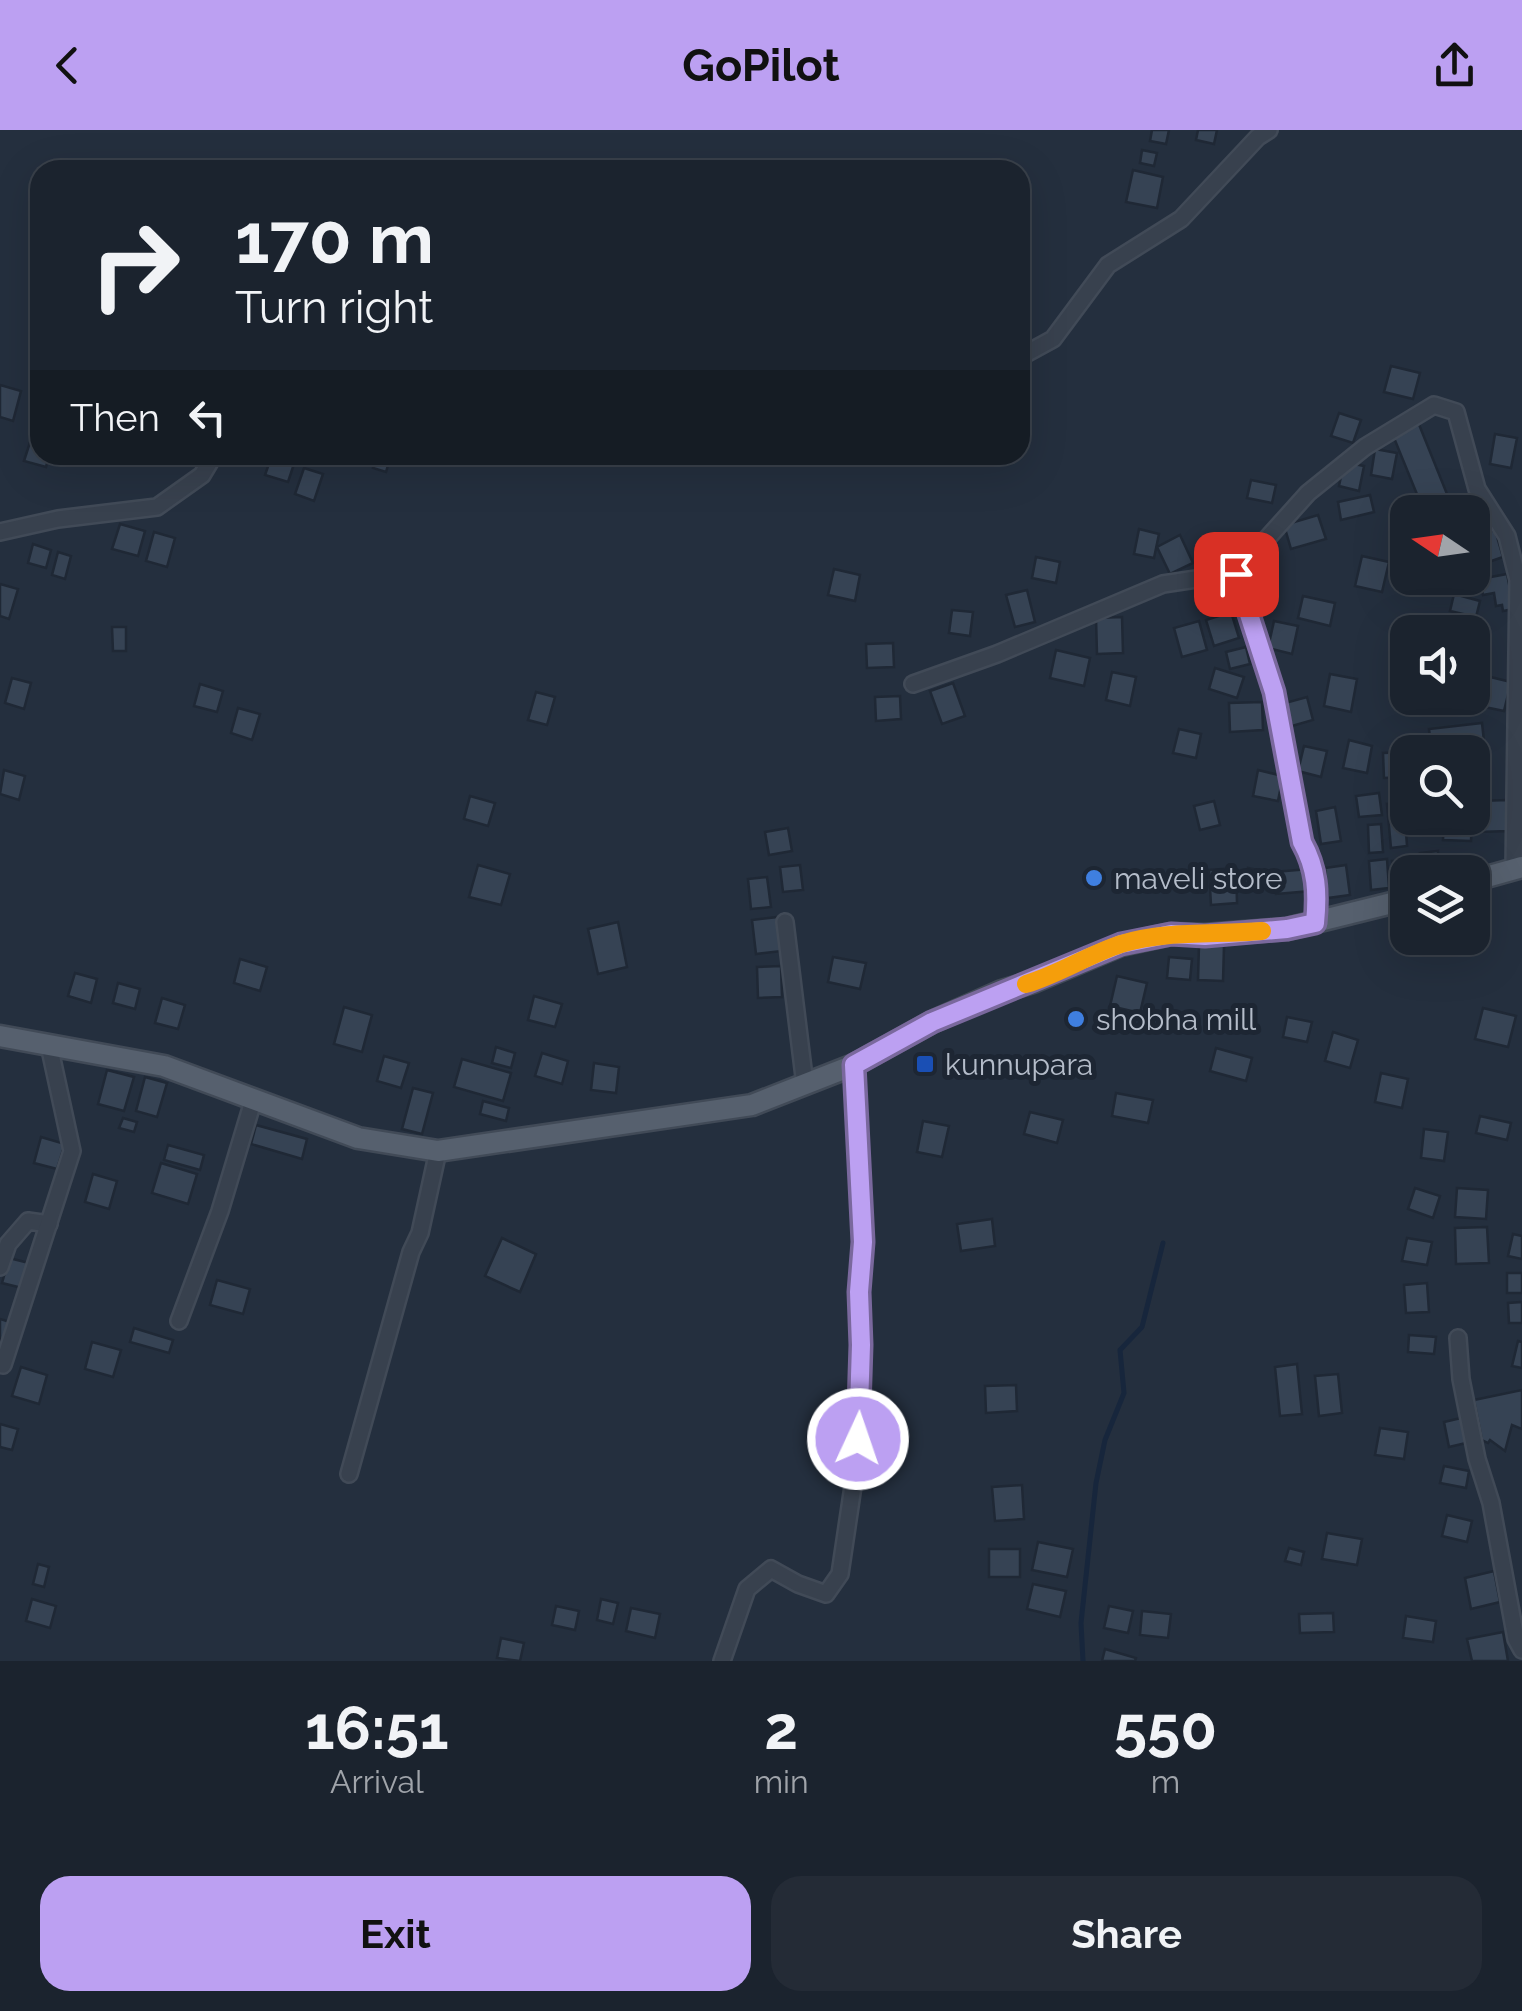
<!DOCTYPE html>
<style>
:root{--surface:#1b232e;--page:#242b36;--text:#f1f3f6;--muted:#a0a4aa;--line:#39404a;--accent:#bca0f2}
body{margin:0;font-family:Raleway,sans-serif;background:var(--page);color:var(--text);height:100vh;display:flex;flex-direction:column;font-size:38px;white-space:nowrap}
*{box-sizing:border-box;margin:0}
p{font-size:32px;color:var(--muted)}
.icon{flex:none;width:55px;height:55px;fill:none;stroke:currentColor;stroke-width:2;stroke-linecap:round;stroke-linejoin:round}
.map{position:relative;height:1531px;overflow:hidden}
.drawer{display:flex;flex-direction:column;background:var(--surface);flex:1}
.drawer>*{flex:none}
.hud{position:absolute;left:30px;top:30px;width:1000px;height:305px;border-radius:30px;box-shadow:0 10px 40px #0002,0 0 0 2px var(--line);background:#1b232e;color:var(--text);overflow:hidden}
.needle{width:65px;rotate:283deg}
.buttons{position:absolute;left:1390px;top:365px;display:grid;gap:20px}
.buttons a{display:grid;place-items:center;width:100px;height:100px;border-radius:20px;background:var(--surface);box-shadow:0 10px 40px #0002,0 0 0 2px var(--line);font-size:50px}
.pin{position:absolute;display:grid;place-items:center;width:85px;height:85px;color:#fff;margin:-42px;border-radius:20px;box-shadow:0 5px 15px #0006}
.me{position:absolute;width:110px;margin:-55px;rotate:3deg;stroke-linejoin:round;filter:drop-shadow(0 0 8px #0008)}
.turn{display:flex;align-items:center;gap:35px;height:210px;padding:0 40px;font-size:45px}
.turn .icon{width:130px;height:130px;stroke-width:2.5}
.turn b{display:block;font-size:70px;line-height:85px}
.then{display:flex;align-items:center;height:95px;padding:0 40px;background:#0003;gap:20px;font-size:38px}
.eta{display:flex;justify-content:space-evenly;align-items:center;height:170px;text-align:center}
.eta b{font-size:60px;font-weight:700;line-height:70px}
.cta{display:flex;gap:20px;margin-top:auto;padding:20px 40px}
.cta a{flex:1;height:115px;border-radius:30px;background:var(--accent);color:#111;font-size:40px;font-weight:700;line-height:115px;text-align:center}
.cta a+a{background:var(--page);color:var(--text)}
header{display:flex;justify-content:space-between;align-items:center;height:130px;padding:0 40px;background:var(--accent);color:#111;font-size:45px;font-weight:700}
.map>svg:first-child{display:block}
</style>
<header><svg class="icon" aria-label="back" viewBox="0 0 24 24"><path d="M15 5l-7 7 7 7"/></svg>GoPilot<svg class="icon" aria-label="share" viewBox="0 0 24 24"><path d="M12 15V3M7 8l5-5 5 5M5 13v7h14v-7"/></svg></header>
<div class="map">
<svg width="1522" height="1531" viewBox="0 0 1522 1531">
<rect width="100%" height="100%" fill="#242f3e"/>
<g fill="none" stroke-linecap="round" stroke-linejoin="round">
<polyline stroke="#17263c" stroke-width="5" points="1083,1531 1081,1493 1096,1353 1105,1310 1124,1263 1120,1220 1142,1197 1163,1113"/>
</g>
<g fill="#364354" stroke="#1f2835" stroke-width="2.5">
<polygon points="1152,0 1169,0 1166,14 1150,11"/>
<polygon points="1198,0 1217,0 1214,14 1196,10"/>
<polygon points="1142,20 1157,23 1154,36 1140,33"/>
<polygon points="1133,40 1163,47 1157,78 1126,72"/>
<polygon points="1391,236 1420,243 1413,269 1384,262"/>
<polygon points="0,255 21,261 13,291 0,287"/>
<polygon points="1339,283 1361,290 1353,313 1331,306"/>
<polygon points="1418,292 1449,369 1423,379 1392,303"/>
<polygon points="1495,304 1517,308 1511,338 1490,334"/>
<polygon points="31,309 40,311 40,325 49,325 46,337 24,331"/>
<polygon points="1375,319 1397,323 1392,349 1371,345"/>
<polygon points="272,325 295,331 288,352 265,345"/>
<polygon points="377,325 391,325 386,342 373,338"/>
<polygon points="1344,332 1364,336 1359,361 1339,356"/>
<polygon points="304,338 323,344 314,371 295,364"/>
<polygon points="1251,350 1276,355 1272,373 1247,368"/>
<polygon points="1370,365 1374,382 1341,390 1338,372"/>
<polygon points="1395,379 1414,382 1408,382 1408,414 1390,411"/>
<polygon points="1318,385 1326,409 1291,419 1284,395"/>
<polygon points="120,394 145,401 138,426 112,419"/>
<polygon points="1139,399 1159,404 1154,428 1134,424"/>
<polygon points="1495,400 1503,427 1477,436 1472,407"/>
<polygon points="154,402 175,408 167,437 146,431"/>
<polygon points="1180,405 1193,433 1170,444 1157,417"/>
<polygon points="33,414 51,420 46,438 28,433"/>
<polygon points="58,422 71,426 65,449 52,445"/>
<polygon points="1408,423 1408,448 1420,448 1405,451 1398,426"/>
<polygon points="1362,426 1389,432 1382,462 1355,456"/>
<polygon points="1036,427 1060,432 1056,453 1032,448"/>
<polygon points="834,439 860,445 855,471 828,465"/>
<polygon points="1507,444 1514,479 1503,481 1502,475 1496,476 1494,463 1483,465 1480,449"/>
<polygon points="0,454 18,459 9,489 0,486"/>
<polygon points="1027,460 1035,492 1015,497 1006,465"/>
<polygon points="1454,464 1480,471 1476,487 1450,481"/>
<polygon points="1303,466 1335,473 1330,496 1298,488"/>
<polygon points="952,480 973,482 970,506 949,503"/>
<polygon points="1231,482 1239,508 1214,516 1206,490"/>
<polygon points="1122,487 1123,523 1097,524 1096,488"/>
<polygon points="1199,491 1207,520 1182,527 1174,498"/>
<polygon points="1274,491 1298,496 1292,524 1268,518"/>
<polygon points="112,497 126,497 126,521 113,521"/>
<polygon points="1397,501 1425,502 1408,502 1408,529 1396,529"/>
<polygon points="893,513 894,537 867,538 866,514"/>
<polygon points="1246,517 1250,534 1230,539 1226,522"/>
<polygon points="1056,520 1090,528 1084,556 1050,548"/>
<polygon points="1215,538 1244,547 1237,568 1209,559"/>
<polygon points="1112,542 1136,547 1130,576 1106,570"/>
<polygon points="1330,544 1357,549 1351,582 1324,576"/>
<polygon points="1482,545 1511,552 1504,581 1475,575"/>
<polygon points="12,548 31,553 24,579 5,573"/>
<polygon points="953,553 965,586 942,594 930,561"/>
<polygon points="200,554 223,561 217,582 194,576"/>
<polygon points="536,562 555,567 547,595 528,590"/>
<polygon points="900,566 901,589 876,591 875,567"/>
<polygon points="1307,567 1313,590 1292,596 1285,573"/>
<polygon points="1444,568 1468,568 1465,583 1442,578"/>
<polygon points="1262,572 1263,600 1230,602 1229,573"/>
<polygon points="238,578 260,584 252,610 231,603"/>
<polygon points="1482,593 1484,611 1431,616 1429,599"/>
<polygon points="1179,599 1201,604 1196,628 1173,623"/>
<polygon points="1349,610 1372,616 1367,643 1343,638"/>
<polygon points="1304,616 1327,621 1321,647 1298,641"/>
<polygon points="1462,617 1481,626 1472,643 1472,622 1459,622"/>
<polygon points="1404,622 1405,647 1384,648 1383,623"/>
<polygon points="4,640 25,646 19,670 0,664"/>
<polygon points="1258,640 1283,646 1278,671 1253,666"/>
<polygon points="1379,663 1382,685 1359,687 1356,666"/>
<polygon points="470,666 495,673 488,696 464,689"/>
<polygon points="1508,670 1509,701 1478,702 1477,671"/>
<polygon points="1214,671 1220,695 1200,700 1194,676"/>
<polygon points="1404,673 1407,716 1391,718 1387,674"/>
<polygon points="1335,677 1341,711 1321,714 1316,681"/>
<polygon points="1444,688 1472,688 1471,711 1443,710"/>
<polygon points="1381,694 1383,722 1369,723 1368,695"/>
<polygon points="788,698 792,721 769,725 765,702"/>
<polygon points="1438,721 1440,742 1421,742 1420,723"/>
<polygon points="1387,729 1389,758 1371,760 1369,731"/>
<polygon points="1392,731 1412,731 1408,756 1393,756"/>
<polygon points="478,735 510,744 501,775 469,767"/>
<polygon points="800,735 803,760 783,762 780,737"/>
<polygon points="1346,735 1350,765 1328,768 1325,738"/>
<polygon points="1236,738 1237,773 1211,775 1209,740"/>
<polygon points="1248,738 1266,742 1262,761 1244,757"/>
<polygon points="1309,739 1311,761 1276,764 1274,742"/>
<polygon points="767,747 771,777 751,779 748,749"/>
<polygon points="778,787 782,821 756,824 752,790"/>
<polygon points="618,792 627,837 598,844 588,799"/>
<polygon points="1199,815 1224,816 1223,851 1198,850"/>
<polygon points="833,827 866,833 860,859 828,852"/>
<polygon points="1169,827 1192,829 1190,850 1167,848"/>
<polygon points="240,829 267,837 260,861 234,853"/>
<polygon points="781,836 782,867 758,868 757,837"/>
<polygon points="75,843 97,849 91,873 68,866"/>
<polygon points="1117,846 1147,853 1140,883 1110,876"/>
<polygon points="118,853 140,859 135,879 113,873"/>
<polygon points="534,866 562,874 555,897 528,890"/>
<polygon points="162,868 185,875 178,899 155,893"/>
<polygon points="344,877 372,885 362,922 334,914"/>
<polygon points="1483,878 1516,886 1508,917 1475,909"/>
<polygon points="1287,887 1312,892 1307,912 1283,907"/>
<polygon points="1333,902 1358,910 1350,938 1325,931"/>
<polygon points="496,917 515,923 511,938 492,933"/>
<polygon points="1216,918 1252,928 1246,951 1210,941"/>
<polygon points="542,923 568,931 562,954 535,946"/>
<polygon points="384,926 409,933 401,958 377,951"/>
<polygon points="462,929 511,943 503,971 454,957"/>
<polygon points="594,933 619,937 616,963 591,960"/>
<polygon points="107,940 134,947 124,981 98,974"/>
<polygon points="1381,943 1408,949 1402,978 1375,972"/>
<polygon points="145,947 167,953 157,987 136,981"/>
<polygon points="413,958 433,963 422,1004 402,999"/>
<polygon points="1116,963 1153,970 1148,993 1112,986"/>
<polygon points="483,971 509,978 506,991 480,984"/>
<polygon points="1030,982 1063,990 1057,1013 1024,1004"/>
<polygon points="1480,986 1511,993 1507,1010 1476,1003"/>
<polygon points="123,988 137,992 134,1002 119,998"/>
<polygon points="923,991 949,996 942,1027 917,1022"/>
<polygon points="256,995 307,1009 302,1029 251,1014"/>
<polygon points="1424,999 1448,1002 1444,1031 1421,1028"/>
<polygon points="41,1007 65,1014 57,1039 34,1033"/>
<polygon points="168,1015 204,1025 200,1040 164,1030"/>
<polygon points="161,1033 197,1044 188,1074 152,1063"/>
<polygon points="93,1044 117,1051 109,1079 85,1072"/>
<polygon points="1415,1058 1440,1066 1433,1088 1408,1079"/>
<polygon points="1457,1058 1488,1060 1486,1089 1455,1087"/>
<polygon points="992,1089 995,1116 961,1121 957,1094"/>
<polygon points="1487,1097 1489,1133 1456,1134 1455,1098"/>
<polygon points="1513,1104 1522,1106 1522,1129 1508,1126"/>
<polygon points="502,1108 536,1124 520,1162 485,1146"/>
<polygon points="1407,1108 1432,1112 1427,1135 1402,1131"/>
<polygon points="9,1128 29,1133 22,1158 2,1153"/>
<rect x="1507" y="1143" width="15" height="20"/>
<polygon points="217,1150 250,1159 243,1184 210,1175"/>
<polygon points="1427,1153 1429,1182 1406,1183 1404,1155"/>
<polygon points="1522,1172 1522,1193 1509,1193 1508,1173"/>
<polygon points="0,1189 10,1192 5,1213 0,1211"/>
<polygon points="134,1198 173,1210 169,1223 130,1212"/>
<polygon points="1409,1205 1436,1207 1434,1224 1408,1222"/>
<polygon points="1518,1211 1522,1212 1522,1238 1512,1236"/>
<polygon points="92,1212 121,1220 113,1247 85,1239"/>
<polygon points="1297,1234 1302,1284 1280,1286 1275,1237"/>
<polygon points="21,1237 47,1245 39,1274 12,1266"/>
<polygon points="1338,1244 1342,1283 1319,1286 1315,1246"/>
<polygon points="1016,1255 1017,1281 986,1283 985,1256"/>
<polygon points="1522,1260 1522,1299 1512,1295 1505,1321 1490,1310 1488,1313 1482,1310 1474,1270"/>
<polygon points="1461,1288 1466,1313 1449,1317 1444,1292"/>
<polygon points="0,1294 18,1299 12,1320 0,1317"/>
<polygon points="1380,1298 1408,1302 1404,1329 1375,1325"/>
<polygon points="1444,1336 1469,1341 1466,1358 1440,1353"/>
<polygon points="1022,1355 1024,1389 995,1391 992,1357"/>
<polygon points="1447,1385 1472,1391 1467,1412 1442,1406"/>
<polygon points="1327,1403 1362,1409 1357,1435 1322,1429"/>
<polygon points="1038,1412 1073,1419 1067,1447 1032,1440"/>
<polygon points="1289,1418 1304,1422 1301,1435 1285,1431"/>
<rect x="989" y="1419" width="31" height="28"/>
<polygon points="38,1434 49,1437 44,1457 33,1454"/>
<polygon points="1494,1441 1500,1472 1471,1479 1465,1448"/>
<polygon points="1033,1454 1066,1461 1060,1487 1027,1479"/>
<polygon points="32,1469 56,1476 50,1498 26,1491"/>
<polygon points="601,1469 618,1473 613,1494 597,1490"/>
<polygon points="556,1476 579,1481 575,1500 552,1495"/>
<polygon points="1109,1476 1133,1481 1128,1503 1104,1498"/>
<polygon points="631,1478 660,1484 655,1508 626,1501"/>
<polygon points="1142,1481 1171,1484 1168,1508 1140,1505"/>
<polygon points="1333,1483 1334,1502 1300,1503 1299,1484"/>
<polygon points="1406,1486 1436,1491 1433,1512 1403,1508"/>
<polygon points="1503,1502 1508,1531 1472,1531 1467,1509"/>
<polygon points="501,1508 524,1513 520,1531 497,1528"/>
<polygon points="1105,1519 1136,1528 1135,1531 1102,1531"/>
</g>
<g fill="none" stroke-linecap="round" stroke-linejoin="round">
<g stroke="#414a57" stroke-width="20">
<g id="minor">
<polyline points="1020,227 1053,209 1108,135 1181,89 1258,7 1269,0"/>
<polyline points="0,402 58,389 157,377 202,345 214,325"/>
<polyline points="913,554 997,524 1163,454 1236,443"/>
<polyline points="785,792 805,955"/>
<path d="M1315,793c3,-30 2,-54 -13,-81l-29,-149 -37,-120 72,-80 57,-46 69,-42 22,7 21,77 30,47 11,44 -4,289"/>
<polyline points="0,1137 8,1114 28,1091 49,1094"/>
<polyline points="179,1191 220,1081 254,968"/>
<polyline points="1458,1208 1461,1249 1477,1329 1491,1373 1516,1509 1522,1520"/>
<polyline points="3,1235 72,1021 49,915"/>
<polyline points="349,1344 411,1122 420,1103 438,1021"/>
<polyline points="722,1531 747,1459 771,1439 798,1454 826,1464 840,1444 856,1336 859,1282 859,1162 863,1113 854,935"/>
</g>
</g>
<g stroke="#414a57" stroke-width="25">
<g id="major">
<polyline points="1472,751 1522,737"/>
<polyline points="0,906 164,936 358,1008 438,1021 752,975 854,935 932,892 1002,861 1033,852 1121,815 1171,804 1205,805 1287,799 1408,769"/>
</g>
</g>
<use href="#minor" stroke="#38414e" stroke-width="15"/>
<use href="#major" stroke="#56606e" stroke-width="20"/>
</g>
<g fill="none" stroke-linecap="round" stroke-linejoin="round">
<g stroke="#7a689d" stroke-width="25">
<path id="route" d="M858,1309l3,-94 -2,-53 4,-50 -9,-177 78,-43 189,-78 50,-10 34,2 82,-7 28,-6c3,-30 2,-54 -13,-81l-28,-150 -38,-118"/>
</g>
<use href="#route" stroke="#bca0f2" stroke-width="18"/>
<path stroke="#f59e0b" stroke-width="18" d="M1026,854c33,-10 62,-29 95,-40 45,-14 94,-9 141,-13"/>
</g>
<g fill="#3f7fe0" stroke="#1d2633" stroke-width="4">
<circle cx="1094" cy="748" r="10"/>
<circle cx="1076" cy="889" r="10"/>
</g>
<rect fill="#1a4fb4" stroke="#1d2633" stroke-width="4" x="915" y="924" width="20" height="20" rx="5"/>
<g text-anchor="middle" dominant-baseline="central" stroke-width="10" stroke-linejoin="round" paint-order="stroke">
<g font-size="30" fill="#b4bcc9" stroke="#1d2633" text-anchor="start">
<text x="1114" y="748">maveli store</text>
<text x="1096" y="889">shobha mill</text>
<text x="945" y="934">kunnupara</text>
</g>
</g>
</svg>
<div class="buttons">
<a><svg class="needle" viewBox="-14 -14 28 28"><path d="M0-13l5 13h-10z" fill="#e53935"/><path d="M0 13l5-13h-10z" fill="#a0a4aa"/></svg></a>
<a><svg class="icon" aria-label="sound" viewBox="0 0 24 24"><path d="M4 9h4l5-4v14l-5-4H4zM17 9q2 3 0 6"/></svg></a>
<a><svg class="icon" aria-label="search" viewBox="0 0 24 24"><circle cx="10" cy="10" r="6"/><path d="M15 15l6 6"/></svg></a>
<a><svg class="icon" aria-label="layers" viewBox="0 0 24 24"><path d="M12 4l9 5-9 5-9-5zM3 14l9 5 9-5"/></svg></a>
</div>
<div class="pin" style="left:1236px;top:444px;background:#d93025"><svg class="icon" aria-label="arrive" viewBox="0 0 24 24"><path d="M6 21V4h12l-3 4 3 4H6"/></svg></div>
<svg class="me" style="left:858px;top:1309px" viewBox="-20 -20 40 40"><circle r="17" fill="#bca0f2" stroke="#fff" stroke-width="3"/><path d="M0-11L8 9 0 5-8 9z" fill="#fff"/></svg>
<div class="hud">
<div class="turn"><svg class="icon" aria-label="right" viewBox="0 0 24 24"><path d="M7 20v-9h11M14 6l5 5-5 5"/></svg><div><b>170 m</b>Turn right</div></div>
<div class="then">Then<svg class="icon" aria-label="left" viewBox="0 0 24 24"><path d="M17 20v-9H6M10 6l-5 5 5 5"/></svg></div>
</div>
</div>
<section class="drawer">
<div class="eta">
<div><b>16:51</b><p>Arrival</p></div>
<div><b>2</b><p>min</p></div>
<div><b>550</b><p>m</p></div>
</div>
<div class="cta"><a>Exit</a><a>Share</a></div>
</section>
